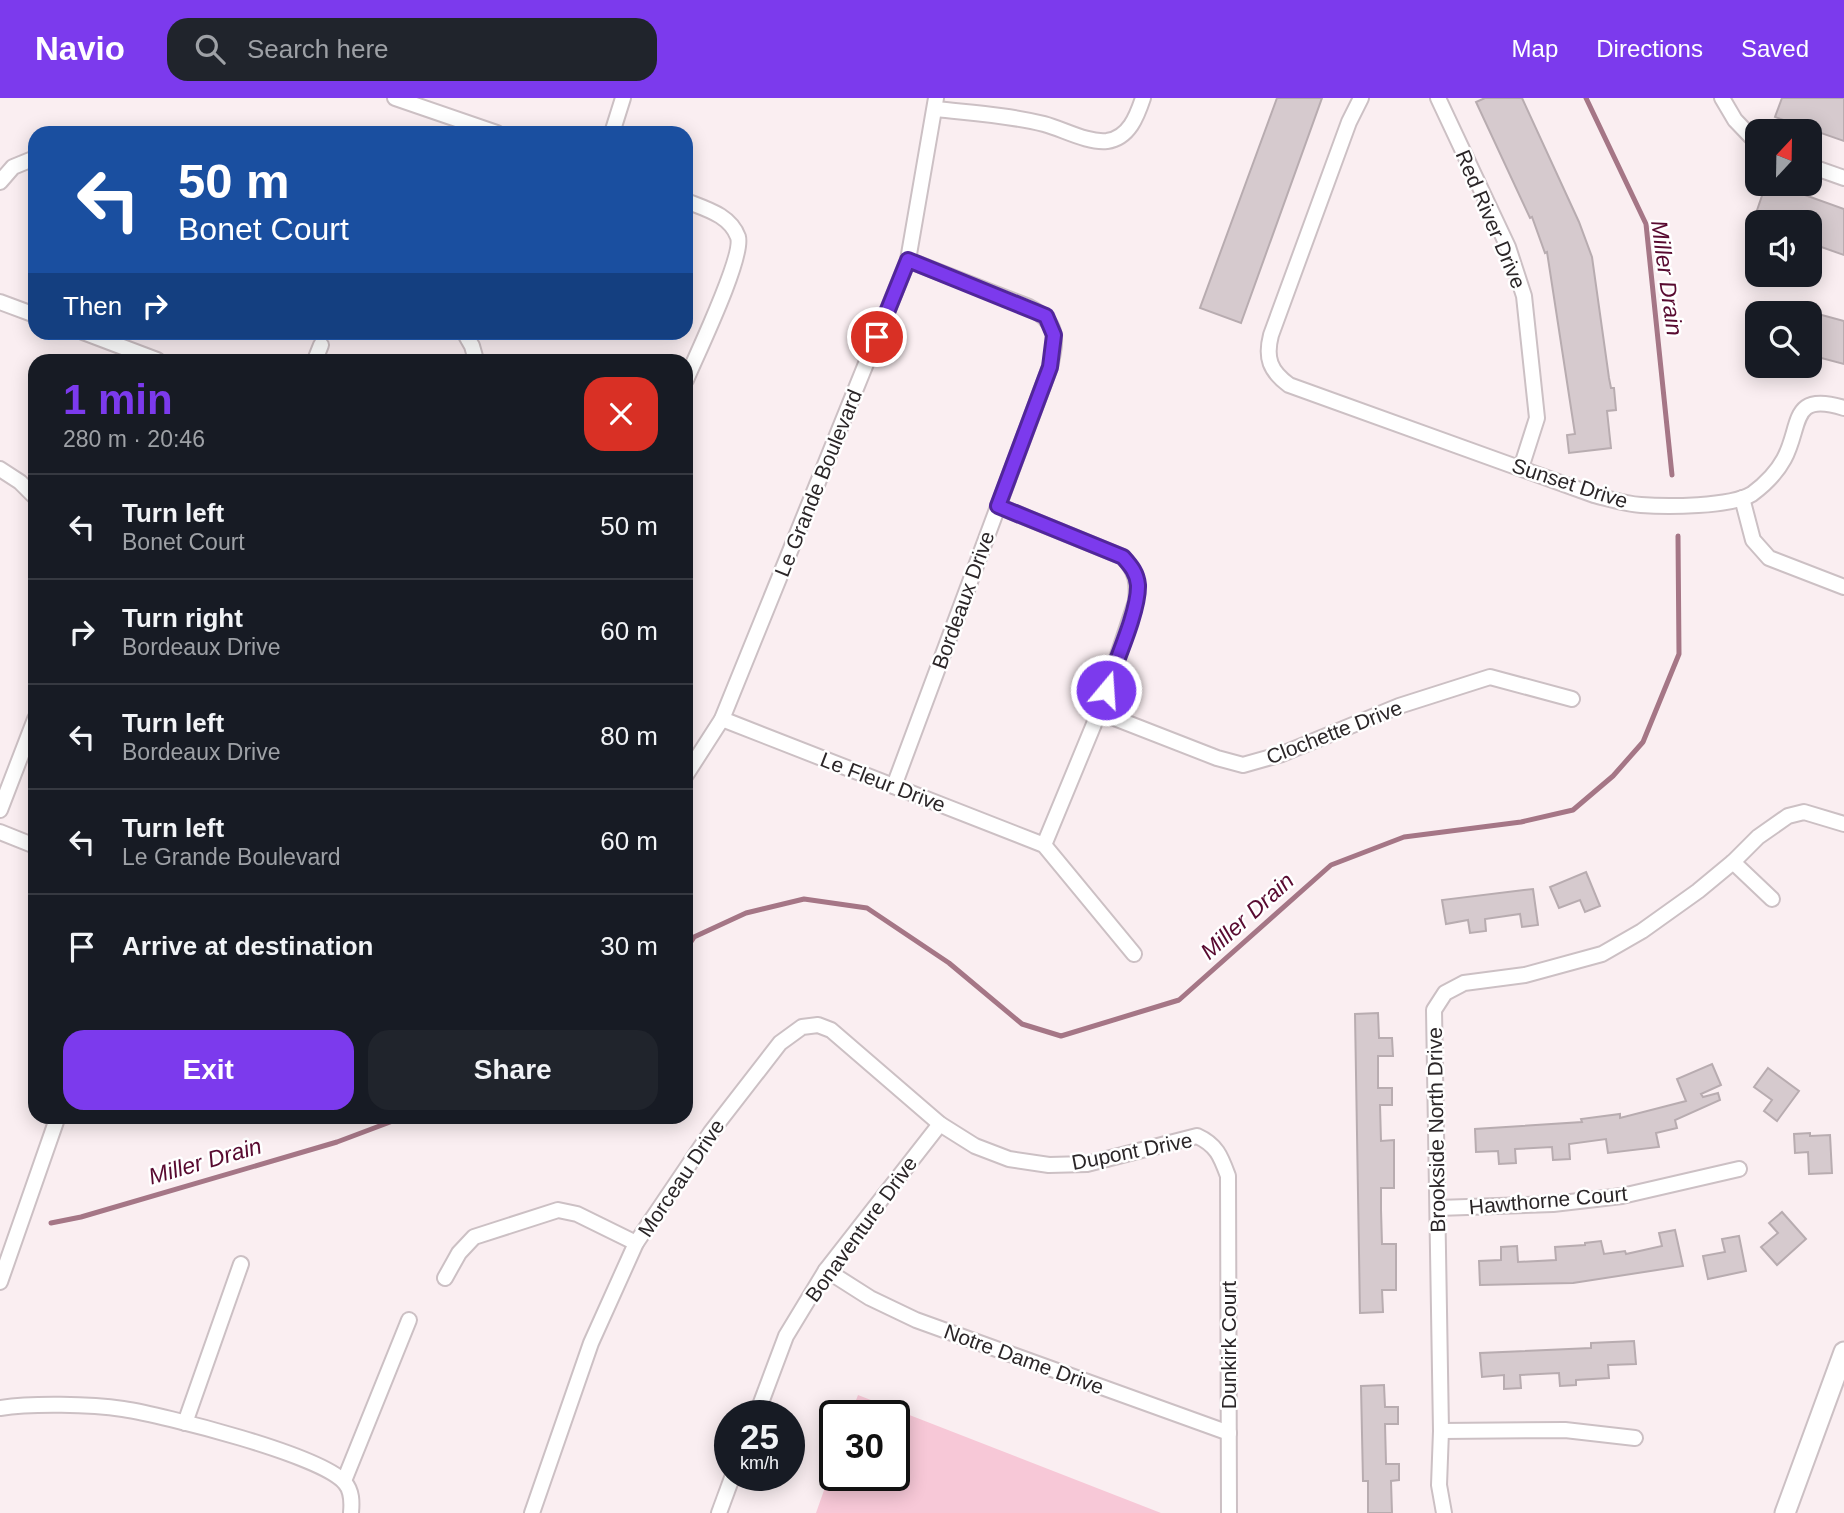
<!DOCTYPE html>
<meta charset="utf-8">
<style>
:root{--surface:#171b24;--page:#20242c;--text:#f1f3f6;--muted:#9ea1a6;--line:#363941;--accent:#7c3aed}
body{margin:0;font-family:Arial,sans-serif;background:var(--page);color:var(--text);height:100vh;display:flex;flex-direction:column;font-size:26px;white-space:nowrap}
*{box-sizing:border-box;margin:0}
p{font-size:23px;color:var(--muted)}
.icon{flex:none;width:38px;height:38px;fill:none;stroke:currentColor;stroke-width:2;stroke-linecap:round;stroke-linejoin:round}
.map{position:relative;flex:1;overflow:hidden}
.sheet{position:absolute;left:28px;top:256px;width:665px;height:770px;display:flex;flex-direction:column;background:var(--surface);border-radius:21px;box-shadow:0 4px 18px #0003}
.sheet>*{flex:none}
.guide{position:absolute;left:28px;top:28px;width:665px;height:214px;border-radius:21px;box-shadow:0 4px 18px #0003;background:#1a4fa0;color:#fff;overflow:hidden}
.needle{width:46px;rotate:22deg}
.tools{position:absolute;left:1745px;top:21px;display:grid;gap:14px}
.tools a{display:grid;place-items:center;width:77px;height:77px;border-radius:14px;background:var(--surface);box-shadow:0 4px 18px #0003;font-size:35px}
.speed{position:absolute;left:714px;top:1302px;display:flex;gap:14px;font-size:35px;font-weight:700;text-align:center}
.speed>*{display:grid;place-content:center;width:91px;height:91px;border-radius:50%;background:var(--surface);box-shadow:0 4px 18px #0003;line-height:1}
.speed small{font-size:18px;font-weight:400}
.speed .limit{border:4px solid #111;border-radius:10px;background:#fff;color:#111}
.pin{position:absolute;display:grid;place-items:center;width:60px;height:60px;color:#fff;margin:-30px;border:4px solid #fff;border-radius:50%;box-shadow:0 2px 7px #0007}
.me{position:absolute;width:77px;margin:-38px;rotate:18deg;stroke-linejoin:round;filter:drop-shadow(0 0 5px #0008)}
.turn{display:flex;align-items:center;gap:24px;height:147px;padding:0 35px;font-size:32px}
.turn .icon{width:91px;height:91px;stroke-width:2.5}
.turn b{display:block;font-size:49px;line-height:60px}
.then{display:flex;align-items:center;height:66px;padding:0 35px;background:#0003;gap:14px;font-size:26px}
.round{display:grid;place-items:center;flex:none;width:74px;height:74px;border-radius:21px;background:var(--page)}
.head{display:flex;align-items:center;justify-content:space-between;height:119px;padding:0 35px}
h1{font-size:42px;font-weight:700;line-height:52px;color:var(--accent)}
.cta{display:flex;gap:14px;margin-top:auto;padding:14px 35px}
.cta a{flex:1;height:80px;border-radius:21px;background:var(--accent);color:#fff;font-size:28px;font-weight:700;line-height:80px;text-align:center}
.cta a+a{background:var(--page);color:var(--text)}
ul{padding:0;list-style:none}
li{display:flex;align-items:center;gap:21px;height:105px;padding:0 35px;border-top:2px solid var(--line)}
li div{flex:1}
li b{display:block;font-size:26px}
li em{font-style:normal}
header{display:flex;align-items:center;gap:42px;box-sizing:border-box;height:98px;padding:0 35px;background:var(--accent);color:#fff}
header strong{font-size:33px}
nav{display:flex;gap:38px;margin-inline-start:auto;font-size:24px}
.search{width:490px;height:63px;background:var(--page);display:flex;align-items:center;gap:18px;box-sizing:border-box;padding:0 24px;border-radius:21px;color:var(--muted);font-size:26px}
.map>svg:first-child{display:block}
</style>
<header>
<strong>Navio</strong>
<div class="search"><svg class="icon" aria-label="search" viewBox="0 0 24 24"><circle cx="10" cy="10" r="6"/><path d="M15 15l6 6"/></svg>Search here</div>
<nav><a>Map</a><a>Directions</a><a>Saved</a></nav>
</header>
<div class="map">
<svg width="1844" height="1415" viewBox="0 0 1844 1415">
<rect width="100%" height="100%" fill="#faeef1"/>
<polygon fill="#f7c8d7" points="858,1297 1161,1415 816,1415 835,1361 835,1377 894,1377 894,1318 850,1318"/>
<g fill="none" stroke-linecap="round" stroke-linejoin="round">
<g stroke="#a57686" stroke-width="5">
<polyline points="1586,0 1646,126 1672,377"/>
<polyline points="686,851 694,839 746,815 804,801 867,810 949,865 1022,926 1061,938 1179,902 1331,767 1404,739 1521,724 1573,712 1613,678 1643,644 1679,556 1678,438"/>
<polyline points="51,1125 81,1119 337,1044 406,1018"/>
</g>
</g>
<g fill="#d6cace" stroke="#b8acb0" stroke-width="2">
<polygon points="1277,0 1322,0 1241,225 1200,210"/>
<polygon points="1485,0 1522,0 1579,124 1592,159 1609,280 1611,290 1614,290 1616,312 1607,313 1611,350 1569,355 1567,337 1575,336 1547,154 1545,155 1532,119 1530,120 1476,4"/>
<polygon points="1782,0 1844,0 1844,43 1775,19"/>
<polygon points="1766,86 1774,86 1844,111 1844,157 1810,145 1810,124 1753,124"/>
<polygon points="1818,216 1844,223 1844,266 1810,257"/>
<polygon points="1586,774 1600,808 1585,814 1580,802 1559,810 1550,789"/>
<polygon points="1533,791 1538,827 1522,829 1520,816 1485,821 1486,833 1470,835 1468,822 1446,826 1442,802"/>
<polygon points="1378,915 1379,940 1392,940 1393,958 1378,958 1378,990 1392,990 1392,1007 1380,1007 1381,1043 1394,1042 1394,1090 1381,1090 1381,1112 1382,1146 1396,1146 1396,1192 1382,1192 1383,1214 1360,1215 1355,916"/>
<polygon points="1712,966 1721,987 1701,996 1703,999 1718,995 1720,1002 1675,1022 1677,1030 1656,1035 1659,1049 1608,1055 1606,1041 1569,1046 1570,1061 1553,1062 1552,1049 1515,1051 1516,1065 1499,1066 1498,1053 1476,1054 1475,1031 1582,1024 1581,1021 1620,1016 1620,1020 1686,1003 1677,981"/>
<polygon points="1768,970 1799,993 1777,1023 1764,1013 1772,1002 1754,989"/>
<polygon points="1810,1035 1810,1038 1830,1037 1832,1075 1809,1076 1808,1054 1795,1055 1794,1036"/>
<polygon points="1782,1114 1806,1141 1777,1167 1761,1149 1778,1135 1769,1125"/>
<polygon points="1675,1132 1683,1168 1573,1185 1480,1187 1479,1163 1501,1162 1501,1149 1517,1148 1518,1164 1556,1162 1555,1149 1585,1147 1585,1145 1601,1143 1604,1156 1625,1153 1626,1156 1662,1148 1659,1135"/>
<polygon points="1739,1138 1746,1173 1708,1181 1703,1158 1725,1154 1722,1141"/>
<polygon points="1634,1243 1636,1266 1608,1267 1609,1280 1576,1282 1576,1287 1560,1288 1559,1275 1520,1277 1521,1290 1504,1291 1504,1277 1482,1279 1480,1255 1591,1250 1591,1245"/>
<polygon points="1384,1287 1385,1309 1398,1309 1398,1326 1385,1326 1386,1366 1399,1366 1399,1382 1391,1383 1392,1415 1368,1415 1368,1383 1363,1383 1361,1288"/>
</g>
<g fill="none" stroke-linecap="round" stroke-linejoin="round">
<g stroke="#ccc0c4" stroke-width="18">
<g id="street">
<polyline points="395,0 497,35"/>
<path d="M1361,0l-12,24 -78,213c-6,23 -1,36 18,50l305,110c16,4 31,9 47,10 25,2 90,2 111,-11 12,-9 25,-22 32,-35 18,-33 5,-68 60,-51"/>
<polyline points="1438,0 1508,149 1524,198 1537,320 1521,370"/>
<polyline points="1722,0 1735,22 1757,45"/>
<path d="M936,11c36,4 72,6 108,15 19,5 43,19 63,17 22,-3 30,-25 36,-43"/>
<polyline points="612,35 623,0"/>
<polyline points="1810,68 1844,80"/>
<polyline points="0,84 13,69 35,60"/>
<path d="M686,103c20,8 44,14 52,36 6,20 -42,119 -52,143"/>
<polyline points="0,204 35,217"/>
<polyline points="83,234 157,262"/>
<polyline points="464,234 472,248 476,262"/>
<polyline points="315,262 321,247"/>
<polyline points="0,371 20,384 35,399"/>
<polyline points="1742,400 1753,442 1769,460 1844,489"/>
<path d="M998,408l125,51c13,14 15,25 13,44l-37,111 -55,133"/>
<polyline points="1099,614 1217,660 1243,667 1282,656 1399,608 1490,579 1572,601"/>
<polyline points="722,621 1044,747 1134,856"/>
<polyline points="686,677 722,621 908,162 936,0"/>
<path d="M894,688l156,-419c7,-30 8,-45 -21,-60l-121,-47"/>
<polyline points="0,712 35,621"/>
<polyline points="0,734 35,748"/>
<polyline points="1733,764 1772,801"/>
<polyline points="1438,1110 1553,1106 1622,1098 1739,1071"/>
<polyline points="826,1172 870,1200 916,1222 1229,1335"/>
<polyline points="445,1180 459,1155 474,1139 558,1112 577,1116 636,1145"/>
<polyline points="0,1184 58,1018"/>
<path d="M0,1310c31,-5 91,-4 123,1 40,6 199,46 222,74 7,8 7,19 6,30"/>
<polyline points="756,1318 786,1238 826,1172 940,1026"/>
<polyline points="185,1325 241,1166"/>
<polyline points="1441,1333 1565,1332 1635,1340"/>
<polyline points="344,1383 409,1222"/>
<path d="M532,1415l59,-170 45,-100 75,-111 69,-89 22,-16 16,-2 13,5 109,94 35,22 34,13 40,6 38,-1 110,-28c20,9 24,21 31,40l1,337"/>
<polyline points="719,1415 733,1377"/>
<polyline points="1444,1415 1439,1387 1441,1333 1434,912 1445,895 1464,885 1525,877 1602,856 1642,833 1698,793 1733,764 1758,739 1788,718 1804,714 1844,726"/>
</g>
</g>
<g stroke="#ccc0c4" stroke-width="23">
<polyline id="secondary" points="1785,1415 1844,1254"/>
</g>
<use href="#street" stroke="#fff" stroke-width="14"/>
<use href="#secondary" stroke="#fff" stroke-width="19"/>
</g>
<g fill="none" stroke-linecap="round" stroke-linejoin="round">
<g stroke="#51269a" stroke-width="18">
<path id="route" d="M877,239l31,-77 138,56 8,19 -4,32 -52,139 125,51c8,9 14,16 15,28 1,26 -23,78 -32,105"/>
</g>
<use href="#route" stroke="#7c3aed" stroke-width="12"/>
</g>
<g text-anchor="middle" dominant-baseline="central" stroke-width="5" stroke-linejoin="round" paint-order="stroke">
<g font-size="21" fill="#2b2628" stroke="#fff">
<text transform="translate(1491 121) rotate(67)">Red River Drive</text>
<text transform="translate(818 385) rotate(-68)">Le Grande Boulevard</text>
<text transform="translate(1570 385) rotate(18)">Sunset Drive</text>
<text transform="translate(963 502) rotate(-70)">Bordeaux Drive</text>
<text transform="translate(1334 634) rotate(-21)">Clochette Drive</text>
<text transform="translate(883 684) rotate(21)">Le Fleur Drive</text>
<text transform="translate(1436 1032) rotate(-91)">Brookside North Drive</text>
<text transform="translate(1132 1053) rotate(-11)">Dupont Drive</text>
<text transform="translate(681 1080) rotate(-56)">Morceau Drive</text>
<text transform="translate(1548 1102) rotate(-5)">Hawthorne Court</text>
<text transform="translate(861 1131) rotate(-54)">Bonaventure Drive</text>
<text transform="translate(1228 1247) rotate(-90)">Dunkirk Court</text>
<text transform="translate(1024 1261) rotate(20)">Notre Dame Drive</text>
</g>
<g font-size="23" font-style="italic" fill="#580a30" stroke="#fff">
<text transform="translate(1667 180) rotate(82)">Miller Drain</text>
<text transform="translate(1247 818) rotate(-42)">Miller Drain</text>
<text transform="translate(205 1063) rotate(-16)">Miller Drain</text>
</g>
</g>
</svg>
<div class="tools">
<a><svg class="needle" viewBox="-14 -14 28 28"><path d="M0-13l5 13h-10z" fill="#e53935"/><path d="M0 13l5-13h-10z" fill="#9ea1a6"/></svg></a>
<a><svg class="icon" aria-label="sound" viewBox="0 0 24 24"><path d="M4 9h4l5-4v14l-5-4H4zM17 9q2 3 0 6"/></svg></a>
<a><svg class="icon" aria-label="search" viewBox="0 0 24 24"><circle cx="10" cy="10" r="6"/><path d="M15 15l6 6"/></svg></a>
</div>
<div class="speed"><div>25<small>km/h</small></div><div class="limit">30</div></div>
<div class="pin" style="left:877px;top:239px;background:#d93025"><svg class="icon" aria-label="arrive" viewBox="0 0 24 24"><path d="M6 21V4h12l-3 4 3 4H6"/></svg></div>
<svg class="me" style="left:1106px;top:592px" viewBox="-20 -20 40 40"><circle r="17" fill="#7c3aed" stroke="#fff" stroke-width="3"/><path d="M0-11L8 9 0 5-8 9z" fill="#fff"/></svg>
<div class="guide">
<div class="turn"><svg class="icon" aria-label="left" viewBox="0 0 24 24"><path d="M17 20v-9H6M10 6l-5 5 5 5"/></svg><div><b>50 m</b>Bonet Court</div></div>
<div class="then">Then<svg class="icon" aria-label="right" viewBox="0 0 24 24"><path d="M7 20v-9h11M14 6l5 5-5 5"/></svg></div>
</div>
<section class="sheet">
<div class="head"><div><h1>1 min</h1><p>280 m · 20:46</p></div><a class="round" style="background:#d93025;color:#fff"><svg class="icon" aria-label="close" viewBox="0 0 24 24"><path d="M6 6l12 12M18 6L6 18"/></svg></a></div>
<ul>
<li><svg class="icon" aria-label="left" viewBox="0 0 24 24"><path d="M17 20v-9H6M10 6l-5 5 5 5"/></svg><div><b>Turn left</b><p>Bonet Court</p></div><em>50 m</em></li>
<li><svg class="icon" aria-label="right" viewBox="0 0 24 24"><path d="M7 20v-9h11M14 6l5 5-5 5"/></svg><div><b>Turn right</b><p>Bordeaux Drive</p></div><em>60 m</em></li>
<li><svg class="icon" aria-label="left" viewBox="0 0 24 24"><path d="M17 20v-9H6M10 6l-5 5 5 5"/></svg><div><b>Turn left</b><p>Bordeaux Drive</p></div><em>80 m</em></li>
<li><svg class="icon" aria-label="left" viewBox="0 0 24 24"><path d="M17 20v-9H6M10 6l-5 5 5 5"/></svg><div><b>Turn left</b><p>Le Grande Boulevard</p></div><em>60 m</em></li>
<li><svg class="icon" aria-label="arrive" viewBox="0 0 24 24"><path d="M6 21V4h12l-3 4 3 4H6"/></svg><div><b>Arrive at destination</b></div><em>30 m</em></li>
</ul>
<div class="cta"><a>Exit</a><a>Share</a></div>
</section>
</div>
